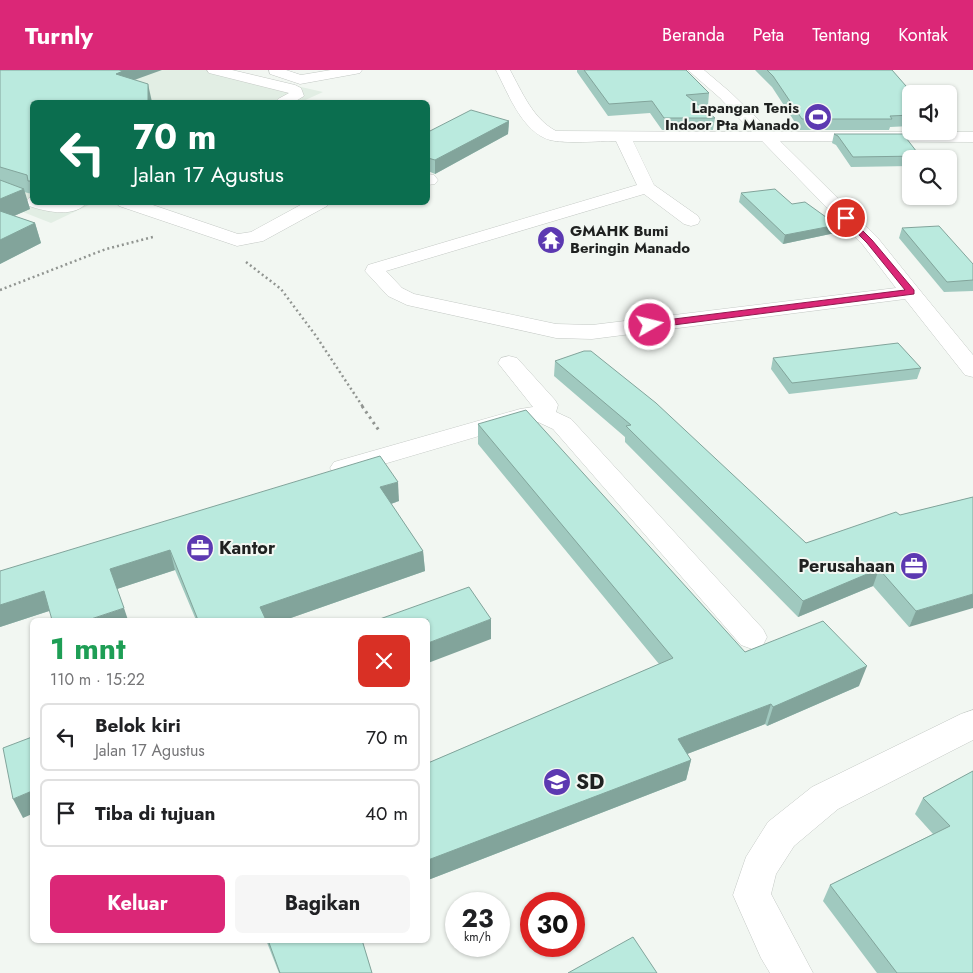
<!DOCTYPE html>
<html lang="id">
<meta charset="utf-8">
<style>
:root{--surface:#fff;--page:#f6f6f6;--text:#202124;--muted:#757577;--line:#e0e0e0;--accent:#db2777}
body{margin:0;font-family:Jost,sans-serif;background:var(--page);color:var(--text);height:100vh;display:flex;flex-direction:column;font-size:19px;white-space:nowrap}
*{box-sizing:border-box;margin:0}
p{font-size:16px;color:var(--muted)}
.icon{flex:none;width:28px;height:28px;fill:none;stroke:currentColor;stroke-width:2;stroke-linecap:round;stroke-linejoin:round}
.map{position:relative;flex:1;overflow:hidden}
.panel{position:absolute;left:30px;top:548px;width:400px;height:325px;display:flex;flex-direction:column;background:var(--surface);border-radius:8px;box-shadow:0 1px 4px #0004}
.panel>*{flex:none}
.hud{position:absolute;left:30px;top:30px;width:400px;height:105px;border-radius:8px;box-shadow:0 1px 4px #0004;background:#0b6e4f;color:#fff;overflow:hidden}
.fabs{position:absolute;left:902px;top:15px;display:grid;gap:10px}
.fabs a{display:grid;place-items:center;width:55px;height:55px;border-radius:8px;background:var(--surface);box-shadow:0 1px 4px #0004;font-size:25px}
.speed{position:absolute;left:445px;top:822px;display:flex;gap:10px;font-size:25px;font-weight:700;text-align:center}
.speed>*{display:grid;place-content:center;width:65px;height:65px;border-radius:50%;background:var(--surface);box-shadow:0 1px 4px #0004;line-height:1}
.speed small{font-size:12px;font-weight:400}
.speed .limit{border:8px solid #d22;background:#fff;color:#111}
.pin{position:absolute;display:grid;place-items:center;width:42px;height:42px;color:#fff;margin:-21px;border:2px solid #fff;border-radius:50%;box-shadow:0 1px 5px #0007}
.me{position:absolute;width:55px;margin:-28px;rotate:82deg;stroke-linejoin:round;filter:drop-shadow(0 0 4px #0008)}
.turn{display:flex;align-items:center;gap:18px;height:105px;padding:0 20px;font-size:22px}
.turn .icon{width:65px;height:65px;stroke-width:2.5}
.turn b{display:block;font-size:35px;line-height:42px}
.round{display:grid;place-items:center;flex:none;width:52px;height:52px;border-radius:8px;background:var(--page)}
.head{display:flex;align-items:center;justify-content:space-between;height:85px;padding:0 20px}
h1{font-size:30px;font-weight:700;line-height:38px;color:#1e9e55}
.cta{display:flex;gap:10px;margin-top:auto;padding:10px 20px}
.cta a{flex:1;height:58px;border-radius:8px;background:var(--accent);color:#fff;font-size:20px;font-weight:700;line-height:58px;text-align:center}
.cta a+a{background:var(--page);color:var(--text)}
ul{padding:0;list-style:none}
li{display:flex;align-items:center;gap:15px;height:68px;margin:0 10px 8px;padding:0 10px;border:2px solid var(--line);border-radius:8px}
li div{flex:1}
li b{display:block;font-size:19px}
li em{font-style:normal}
header{display:flex;align-items:center;gap:30px;box-sizing:border-box;height:70px;padding:0 25px;background:var(--accent);color:#fff}
header strong{font-size:24px}
nav{display:flex;gap:28px;margin-inline-start:auto;font-size:18px}
.map>svg:first-child{display:block}
</style>
<header>
<strong>Turnly</strong>
<nav><a>Beranda</a><a>Peta</a><a>Tentang</a><a>Kontak</a></nav>
</header>
<div class="map">
<svg width="973" height="903" viewBox="0 0 973 903">
<rect width="100%" height="100%" fill="#f2f7f2"/>
<polygon fill="#e2eee4" points="0,0 227,0 323,22 301,32 32,32 32,132 93,133 51,153 0,133"/>
<g fill="none" stroke-linecap="round" stroke-linejoin="round">
<g stroke="#c4c9c5" stroke-width="1">
<g id="minor">
<polygon points="207,0 232,0 295,15 301,18 304,26 294,32 276,32 278,29 289,23 209,3"/>
<polygon points="269,0 286,0 301,5 331,0 362,0 360,3 355,4 300,14 270,4"/>
<path d="M496,0h14c12,22 23,49 46,61l196,1 -32,-34 -32,-28h16l26,22 41,40h202v10l-193,-1 97,96 41,51 55,67v22l-8,-2 -60,-76 -313,40 -36,-1 -149,-33 -19,-9 -23,-25 3,-6 269,-80 -21,-44c-17,0 -51,3 -66,-1 -28,-8 -42,-47 -54,-70zM633,71h129l101,104 33,43 -304,37 -36,-1 -142,-30 -12,-6 -16,-17 258,-77 40,30 7,2 7,-2 2,-4 -2,-4 -44,-31z"/>
<polygon points="428,104 434,105 438,110 435,114 428,115"/>
<path d="M32,127v5h55c-12,17 -43,9 -58,4l-3,-4 3,-4z"/>
<polygon points="116,132 144,132 238,164 251,162 306,132 330,132 327,136 263,171 237,176 119,136"/>
<polygon points="509,286 517,288 555,330 558,335 556,342 571,349 763,559 767,567 763,575 752,579 741,575 553,359 538,352 530,351 343,406 334,404 330,398 334,392 520,339 533,337 498,293 501,288"/>
<polygon points="973,640 973,670 838,739 794,776 776,804 771,824 813,903 770,903 761,888 733,825 746,787 768,752 812,717 961,644"/>
</g>
</g>
<g stroke="#919591" stroke-width="2.5" stroke-dasharray="2 3" stroke-linecap="butt">
<polyline points="246,192 281,219 316,266 363,337"/>
<polyline points="0,220 106,179 153,167"/>
</g>
<polyline stroke="#919591" stroke-width="3" stroke-dasharray="2.5 4" stroke-linecap="butt" points="362,336 380,362"/>
<use href="#minor" fill="#fff" fill-rule="evenodd"/>
</g>
<g fill="#a0c9bf">
<polygon points="0,0 32,32 32,126 32,124 24,122 30,139 14,146 35,153 41,173 0,194"/>
<polygon points="577,0 686,0 709,23 708,35 699,35 715,48 713,60 662,60 650,43 608,46 577,2"/>
<polygon points="755,0 892,0 911,24 911,56 890,57 889,60 800,60 772,17"/>
<polygon points="509,51 508,64 435,104 428,101 428,62"/>
<polygon points="834,64 920,86 920,89 911,89 911,96 851,97 836,75 832,73"/>
<polygon points="741,123 792,134 837,155 835,163 783,174 739,132"/>
<polygon points="902,158 973,194 973,221 944,222 899,168"/>
<polygon points="773,288 921,298 917,309 789,324 771,299"/>
<polygon points="555,291 806,473 900,445 973,427 909,557 873,516 798,547 625,372 625,367 554,306"/>
<polygon points="478,354 745,582 859,616 767,656 765,654 687,684 691,690 686,710 428,810 428,693 659,594 478,374"/>
<polygon points="399,431 391,434 423,481 425,501 285,550 196,550 175,500 0,557 0,501"/>
<polygon points="973,701 973,903 877,903 823,831 830,815 933,764 915,744 923,728"/>
<polygon points="266,870 362,870 372,903 279,903"/>
</g>
<g fill="#82a49b">
<polygon points="114,0 162,0 126,13 120,21"/>
<polygon points="148,14 152,32 148,32"/>
<polygon points="509,51 508,64 435,104 435,90"/>
<polygon points="24,119 30,139 0,152 0,129"/>
<polygon points="35,153 41,173 0,194 0,170"/>
<polygon points="837,155 835,163 783,174 785,165"/>
<polygon points="398,412 399,431 382,437 380,417"/>
<polygon points="170,480 175,500 117,519 110,499"/>
<polygon points="423,481 425,501 285,550 263,550 260,537"/>
<polygon points="879,499 873,516 798,547 803,531"/>
<polygon points="44,521 52,540 0,557 0,535"/>
<polygon points="973,524 973,538 909,557 916,541"/>
<polygon points="124,538 128,550 88,550"/>
<polygon points="491,549 491,569 428,593 428,573"/>
<polygon points="867,596 859,616 767,656 773,637"/>
<polygon points="771,634 765,654 674,689 678,669"/>
<polygon points="691,690 686,710 428,810 428,790"/>
<polygon points="32,721 32,744 23,748 13,729"/>
</g>
<g fill="#baeade" stroke="#82a49b">
<polygon points="0,0 119,0 123,1 116,4 148,14 148,32 32,32 32,111 28,111 27,105 0,97"/>
<polygon points="584,0 686,0 709,23 686,25 715,48 664,48 652,31 609,34"/>
<polygon points="767,0 892,0 913,24 911,24 911,45 890,46 892,49 802,49 773,6"/>
<polygon points="471,40 509,51 435,90 428,88 428,62"/>
<polygon points="834,64 903,64 920,86 853,87 838,66"/>
<polygon points="0,110 24,119 0,129"/>
<polygon points="775,119 792,134 805,132 837,155 785,165 741,123"/>
<polygon points="0,141 35,153 0,170"/>
<polygon points="939,156 973,194 973,210 947,212 902,158"/>
<polygon points="898,273 921,298 792,313 773,288"/>
<polygon points="584,281 591,281 656,333 806,473 896,442 900,445 973,427 973,524 916,541 879,499 803,531 626,356 631,355 555,291"/>
<polygon points="526,340 745,582 823,551 867,596 773,637 771,634 678,669 691,690 428,790 428,693 673,588 478,354"/>
<polygon points="380,386 398,412 380,417 423,481 260,537 266,550 198,550 170,480 110,499 124,538 88,550 52,550 44,521 0,535 0,501"/>
<polygon points="469,517 491,549 428,573 428,550 377,550"/>
<polygon points="32,667 32,721 13,729 3,678"/>
<polygon points="973,701 973,903 897,903 830,815 950,756 923,728"/>
<polygon points="633,867 657,903 568,903"/>
<polygon points="268,870 362,870 372,903 280,903"/>
</g>
<polygon fill="#db2777" stroke="#8e194d" points="843,146 848,146 872,170 914,220 914,224 650,258 646,255 650,252 905,220 867,173 843,149"/>
<defs>
<g id="stadium-disc" transform="scale(1.4375)"><circle r="9.5" fill="#5c39b1" stroke="#f2f7f2"/><path d="M0-5a6.5 5 0 1 0 0 10a6.5 5 0 1 0 0-10ZM-3.5-1.8h7v3.6h-7Z" fill="#fff"/></g>
<g id="temple-disc" transform="scale(1.4375)"><circle r="9.5" fill="#5c39b1" stroke="#f2f7f2"/><path d="M0-6L5-2H3V0L6.5 2.5H4V6H1.5V3h-3V6H-4V2.5H-6.5L-3 0V-2H-5Z" fill="#fff"/></g>
<g id="office-disc" transform="scale(1.4375)"><circle r="9.5" fill="#5c39b1" stroke="#f2f7f2"/><path d="M-6-3h4V-5.5h4V-3h4V5H-6ZM-1-4.5V-3h2v-1.5ZM-6 0V1H6V0Z" fill="#fff"/></g>
<g id="school-disc" transform="scale(1.4375)"><circle r="9.5" fill="#5c39b1" stroke="#f2f7f2"/><path d="M0-5L7-2L0 1L-7-2ZM-4 1L0 2.5L4 1V4Q0 6-4 4Z" fill="#fff"/></g>
</defs>
<g fill-rule="evenodd">
<use href="#stadium-disc" x="818" y="47"/>
<use href="#temple-disc" x="551" y="170"/>
<use href="#office-disc" x="200" y="478"/>
<use href="#office-disc" x="914" y="496"/>
<use href="#school-disc" x="557" y="712"/>
</g>
<g text-anchor="middle" dominant-baseline="central" stroke-width="4" stroke-linejoin="round" paint-order="stroke">
<g font-size="15" font-weight="bold" fill="#1f2120" stroke="#f2f7f2" text-anchor="end">
<text x="799" y="38">Lapangan Tenis<tspan x="799" dy="17">Indoor Pta Manado</tspan></text>
<text x="570" y="161" text-anchor="start">GMAHK Bumi<tspan x="570" dy="17">Beringin Manado</tspan></text>
</g>
<g font-size="18" font-weight="bold" fill="#1f2120" stroke="#f2f7f2" text-anchor="start">
<text x="219" y="478">Kantor</text>
<text x="895" y="496" text-anchor="end">Perusahaan</text>
</g>
<g font-size="21" font-weight="bold" fill="#1f2120" stroke="#f2f7f2" text-anchor="start">
<text x="576" y="712">SD</text>
</g>
</g>
</svg>
<div class="fabs">
<a><svg class="icon" aria-label="sound" viewBox="0 0 24 24"><path d="M4 9h4l5-4v14l-5-4H4zM17 9q2 3 0 6"/></svg></a>
<a><svg class="icon" aria-label="search" viewBox="0 0 24 24"><circle cx="10" cy="10" r="6"/><path d="M15 15l6 6"/></svg></a>
</div>
<div class="speed"><div>23<small>km/h</small></div><div class="limit">30</div></div>
<div class="pin" style="left:846px;top:148px;background:#d93025"><svg class="icon" aria-label="arrive" viewBox="0 0 24 24"><path d="M6 21V4h12l-3 4 3 4H6"/></svg></div>
<svg class="me" style="left:650px;top:255px" viewBox="-20 -20 40 40"><circle r="17" fill="#db2777" stroke="#fff" stroke-width="3"/><path d="M0-11L8 9 0 5-8 9z" fill="#fff"/></svg>
<div class="hud">
<div class="turn"><svg class="icon" aria-label="left" viewBox="0 0 24 24"><path d="M17 20v-9H6M10 6l-5 5 5 5"/></svg><div><b>70 m</b>Jalan 17 Agustus</div></div>
</div>
<section class="panel">
<div class="head"><div><h1>1 mnt</h1><p>110 m · 15:22</p></div><a class="round" style="background:#d93025;color:#fff"><svg class="icon" aria-label="close" viewBox="0 0 24 24"><path d="M6 6l12 12M18 6L6 18"/></svg></a></div>
<ul>
<li><svg class="icon" aria-label="left" viewBox="0 0 24 24"><path d="M17 20v-9H6M10 6l-5 5 5 5"/></svg><div><b>Belok kiri</b><p>Jalan 17 Agustus</p></div><em>70 m</em></li>
<li><svg class="icon" aria-label="arrive" viewBox="0 0 24 24"><path d="M6 21V4h12l-3 4 3 4H6"/></svg><div><b>Tiba di tujuan</b></div><em>40 m</em></li>
</ul>
<div class="cta"><a>Keluar</a><a>Bagikan</a></div>
</section>
</div>
